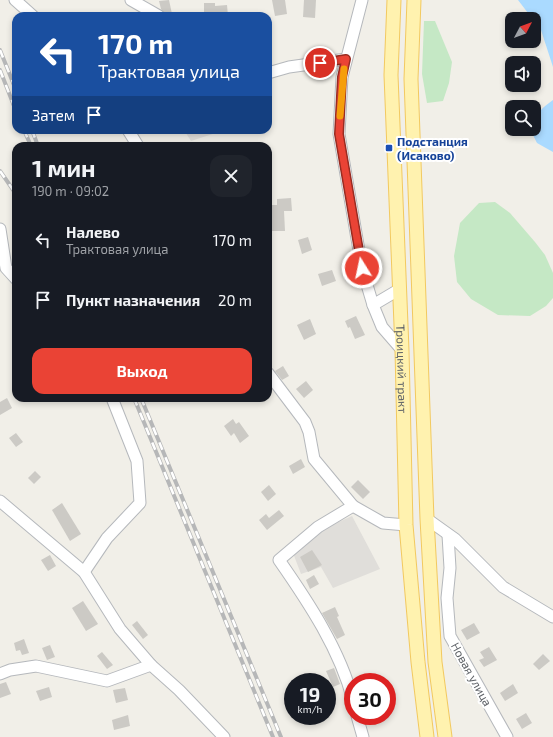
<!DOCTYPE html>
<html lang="ru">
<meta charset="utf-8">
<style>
:root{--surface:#171b24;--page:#20242c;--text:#f1f3f6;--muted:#9ea1a6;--accent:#ea4335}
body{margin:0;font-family:"Exo 2",sans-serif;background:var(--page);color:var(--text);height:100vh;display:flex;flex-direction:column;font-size:15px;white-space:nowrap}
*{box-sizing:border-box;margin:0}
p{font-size:13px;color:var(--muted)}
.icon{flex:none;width:22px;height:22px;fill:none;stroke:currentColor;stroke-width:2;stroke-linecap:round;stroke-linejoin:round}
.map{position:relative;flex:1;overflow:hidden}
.details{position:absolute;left:12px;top:142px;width:260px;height:260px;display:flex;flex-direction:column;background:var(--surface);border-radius:12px;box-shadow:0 2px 6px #0003}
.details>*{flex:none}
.top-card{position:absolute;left:12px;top:12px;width:260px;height:122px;border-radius:12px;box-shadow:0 2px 6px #0003;background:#1a4fa0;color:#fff;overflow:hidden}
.needle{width:26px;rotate:49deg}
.controls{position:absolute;left:505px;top:12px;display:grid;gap:8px}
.controls a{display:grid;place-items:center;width:36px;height:36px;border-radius:8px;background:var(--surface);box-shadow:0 2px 6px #0003;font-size:20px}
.speed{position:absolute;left:284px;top:673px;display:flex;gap:8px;font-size:20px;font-weight:700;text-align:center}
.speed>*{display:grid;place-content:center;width:52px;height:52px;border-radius:50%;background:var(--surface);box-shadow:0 2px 6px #0003;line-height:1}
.speed small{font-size:10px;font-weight:400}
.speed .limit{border:6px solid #d22;background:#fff;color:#111}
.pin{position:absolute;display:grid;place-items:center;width:34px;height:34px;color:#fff;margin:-17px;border:2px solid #fff;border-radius:50%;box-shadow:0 1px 4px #0007}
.me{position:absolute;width:44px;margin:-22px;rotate:350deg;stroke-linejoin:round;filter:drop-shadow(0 0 3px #0008)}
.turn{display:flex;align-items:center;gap:14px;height:84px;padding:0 20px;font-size:18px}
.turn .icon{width:52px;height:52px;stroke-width:2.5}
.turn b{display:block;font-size:28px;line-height:34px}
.then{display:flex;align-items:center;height:38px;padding:0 20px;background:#0003;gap:8px;font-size:15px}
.round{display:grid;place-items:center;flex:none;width:42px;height:42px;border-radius:12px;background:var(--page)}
.summary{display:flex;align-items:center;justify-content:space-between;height:68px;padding:0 20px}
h1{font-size:24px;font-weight:700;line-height:30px}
.cta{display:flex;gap:8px;margin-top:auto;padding:8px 20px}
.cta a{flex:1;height:46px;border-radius:12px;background:var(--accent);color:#fff;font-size:16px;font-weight:700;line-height:46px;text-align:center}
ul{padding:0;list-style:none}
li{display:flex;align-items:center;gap:12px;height:60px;padding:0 20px}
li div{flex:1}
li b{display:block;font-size:15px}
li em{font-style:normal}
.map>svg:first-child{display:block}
</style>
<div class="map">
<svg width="553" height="737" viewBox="0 0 553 737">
<rect width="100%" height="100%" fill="#f1efe8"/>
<g fill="#e0deda">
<polygon points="184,130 225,130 191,141"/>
<polygon points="352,516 380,569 333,588 321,567 301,574 293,553 323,529"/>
</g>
<g fill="#c5e8c5">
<polygon points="424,21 435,21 452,62 449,83 443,101 427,103 422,74"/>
<polygon points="495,202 510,213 535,242 545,255 553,273 553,298 546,306 530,316 498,315 471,299 457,282 454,256 460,223 479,203"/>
</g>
<g fill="#aadaff">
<polygon points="518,0 553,0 553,67 541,30"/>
<path d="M553,100v52l-16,-9 -7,-14h4c0,-15 8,-21 19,-29z"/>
</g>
<g fill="#cccac5">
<polygon points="169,0 172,14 166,16 161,9 159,1"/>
<polygon points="272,0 285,0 287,14 275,16"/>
<polygon points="304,0 316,0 315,18 303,17"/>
<polygon points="204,3 215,3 215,6 227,5 228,16 204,16"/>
<polygon points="291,198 292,211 284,211 285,231 270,231 268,205 277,205 277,199"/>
<polygon points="308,237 312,250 302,254 298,240"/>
<polygon points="332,270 336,281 322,286 318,274"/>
<polygon points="356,316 365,335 355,339 350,327 348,328 345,321"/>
<polygon points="310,319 316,334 304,340 297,325"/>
<polygon points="283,366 289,376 282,380 275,371"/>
<polygon points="306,381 313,390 304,398 296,389"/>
<polygon points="7,398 12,408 0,415 0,402"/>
<polygon points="233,419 236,424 239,422 249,436 240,443 234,433 231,436 224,426"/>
<polygon points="16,433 23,442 16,447 9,438"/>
<polygon points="301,459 305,467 293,474 289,466"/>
<polygon points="35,471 41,477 34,484 28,478"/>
<polygon points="358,480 370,492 363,499 351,487"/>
<polygon points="269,485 276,494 268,501 261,492"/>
<polygon points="62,503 81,534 70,541 52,510"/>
<polygon points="279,510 284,516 267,530 259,520 266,514 269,518"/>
<polygon points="312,550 322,565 308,572 300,557"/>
<polygon points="50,555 56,566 48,571 41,560"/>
<polygon points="314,575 319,584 310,589 306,580"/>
<polygon points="83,601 98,624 86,631 72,608"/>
<polygon points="335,607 339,616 337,617 345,635 337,639 322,613"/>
<polygon points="137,621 148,635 143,639 132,625"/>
<polygon points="474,623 480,633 467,640 461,630"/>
<polygon points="24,639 29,653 22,655 20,650 16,651 14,643"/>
<polygon points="50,645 55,657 47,660 42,648"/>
<polygon points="489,647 497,660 484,667 479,660 484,658 480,652"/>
<polygon points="102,652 113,665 107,669 97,656"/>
<polygon points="543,654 550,661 539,670 533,664"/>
<polygon points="334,668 340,684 333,687 326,671"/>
<polygon points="6,682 11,694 0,698 0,684"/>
<polygon points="513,684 518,693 505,701 500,693"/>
<polygon points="49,687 52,697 40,701 36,691"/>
<polygon points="125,688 128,700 116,703 113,690"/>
<polygon points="526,713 532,723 522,729 516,719"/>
<polygon points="128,715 130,726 114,730 112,720"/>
</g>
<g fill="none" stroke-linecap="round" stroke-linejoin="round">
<g stroke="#b5b8bc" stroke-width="13">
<g id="minor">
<polyline points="15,0 33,16"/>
<polyline points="131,0 159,16"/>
<polyline points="362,0 342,77 339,134 362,268 373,305 382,327 402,350"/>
<polyline points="268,73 289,67 346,59"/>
<polyline points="128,130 138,146"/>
<polyline points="0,229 6,268 16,279"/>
<polyline points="373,305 400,289"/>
<path d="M268,373l37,49 4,10 5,27 39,47 -35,21 -39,33c30,43 61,90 74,140"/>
<polyline points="0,501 84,572 120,629 151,665 179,690 224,737"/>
<polyline points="353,506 383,523 406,525"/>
<polyline points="427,519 455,539 503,587 553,617"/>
<polyline points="448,535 450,568 447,598 450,636 507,737"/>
<polyline points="84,572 107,538 140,503 137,461 112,398"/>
<polyline points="0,674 10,670 36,666 107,681 151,665"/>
<polyline points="357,716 363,737"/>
</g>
</g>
<g stroke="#f2c960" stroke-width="15">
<g id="major">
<path id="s1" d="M394,0l-3,75 11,275 4,175 12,137 9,75"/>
<polyline points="414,0 411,79 427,519 435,662 445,737"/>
</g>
</g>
<use href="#minor" stroke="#fff" stroke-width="11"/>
<use href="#major" stroke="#fff2af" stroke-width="13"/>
<g stroke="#b6b7b8" stroke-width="4">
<g id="rail">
<polyline points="0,50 16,90"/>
<polyline points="0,70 16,111"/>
<polyline points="24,130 31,146"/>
<polyline points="32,130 38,146"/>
<polyline points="0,171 16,194"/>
<polyline points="134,398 273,737"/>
<polyline points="141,398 281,737"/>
</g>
</g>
<use href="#rail" stroke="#fff" stroke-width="2.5" stroke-dasharray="8" stroke-linecap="butt"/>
</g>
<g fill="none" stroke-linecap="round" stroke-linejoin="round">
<g stroke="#982c22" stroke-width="10">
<polyline id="route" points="320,63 346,59 342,77 339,134 362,268"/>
</g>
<use href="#route" stroke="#ea4335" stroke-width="7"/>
<polyline stroke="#f59e0b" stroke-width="7" points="340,116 344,69"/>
</g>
<rect fill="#1a4fb4" stroke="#fff" stroke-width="1.5" x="385" y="144" width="8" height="8" rx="2"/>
<g text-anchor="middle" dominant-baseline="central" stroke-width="4" stroke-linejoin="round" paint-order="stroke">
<g font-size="12" font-weight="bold" fill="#164399" stroke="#fff" text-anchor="start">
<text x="397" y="141">Подстанция<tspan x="397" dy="14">(Исаково)</tspan></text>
</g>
<g font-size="12" fill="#5f6368" stroke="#fff">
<text stroke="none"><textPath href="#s1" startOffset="369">Троицкий тракт</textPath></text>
<text transform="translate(472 674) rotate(61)">Новая улица</text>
</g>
</g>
</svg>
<div class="controls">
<a><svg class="needle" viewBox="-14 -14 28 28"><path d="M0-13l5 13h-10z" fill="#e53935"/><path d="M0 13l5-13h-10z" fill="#9ea1a6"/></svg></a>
<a><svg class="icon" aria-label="sound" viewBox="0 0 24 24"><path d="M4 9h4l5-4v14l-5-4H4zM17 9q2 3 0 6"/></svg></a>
<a><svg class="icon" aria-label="search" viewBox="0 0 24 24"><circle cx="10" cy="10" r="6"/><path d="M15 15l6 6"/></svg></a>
</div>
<div class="speed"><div>19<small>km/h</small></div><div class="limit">30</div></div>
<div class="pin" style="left:320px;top:63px;background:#d93025"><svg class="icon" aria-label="arrive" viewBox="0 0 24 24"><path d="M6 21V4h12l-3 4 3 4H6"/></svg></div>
<svg class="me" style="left:362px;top:268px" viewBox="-20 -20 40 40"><circle r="17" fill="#ea4335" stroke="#fff" stroke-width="3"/><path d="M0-11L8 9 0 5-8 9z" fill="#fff"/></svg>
<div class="top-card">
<div class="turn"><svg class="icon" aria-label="left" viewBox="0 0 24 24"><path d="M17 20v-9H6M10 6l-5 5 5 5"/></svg><div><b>170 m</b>Трактовая улица</div></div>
<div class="then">Затем<svg class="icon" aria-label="arrive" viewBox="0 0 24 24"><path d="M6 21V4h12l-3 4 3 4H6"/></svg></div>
</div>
<section class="details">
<div class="summary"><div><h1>1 мин</h1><p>190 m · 09:02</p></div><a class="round"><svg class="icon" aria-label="close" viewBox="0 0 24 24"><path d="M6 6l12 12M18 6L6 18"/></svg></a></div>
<ul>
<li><svg class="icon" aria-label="left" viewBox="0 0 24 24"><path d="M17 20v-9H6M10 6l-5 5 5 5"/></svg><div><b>Налево</b><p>Трактовая улица</p></div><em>170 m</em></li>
<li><svg class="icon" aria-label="arrive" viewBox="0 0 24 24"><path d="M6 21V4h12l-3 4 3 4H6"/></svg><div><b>Пункт назначения</b></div><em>20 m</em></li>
</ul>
<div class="cta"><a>Выход</a></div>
</section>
</div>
